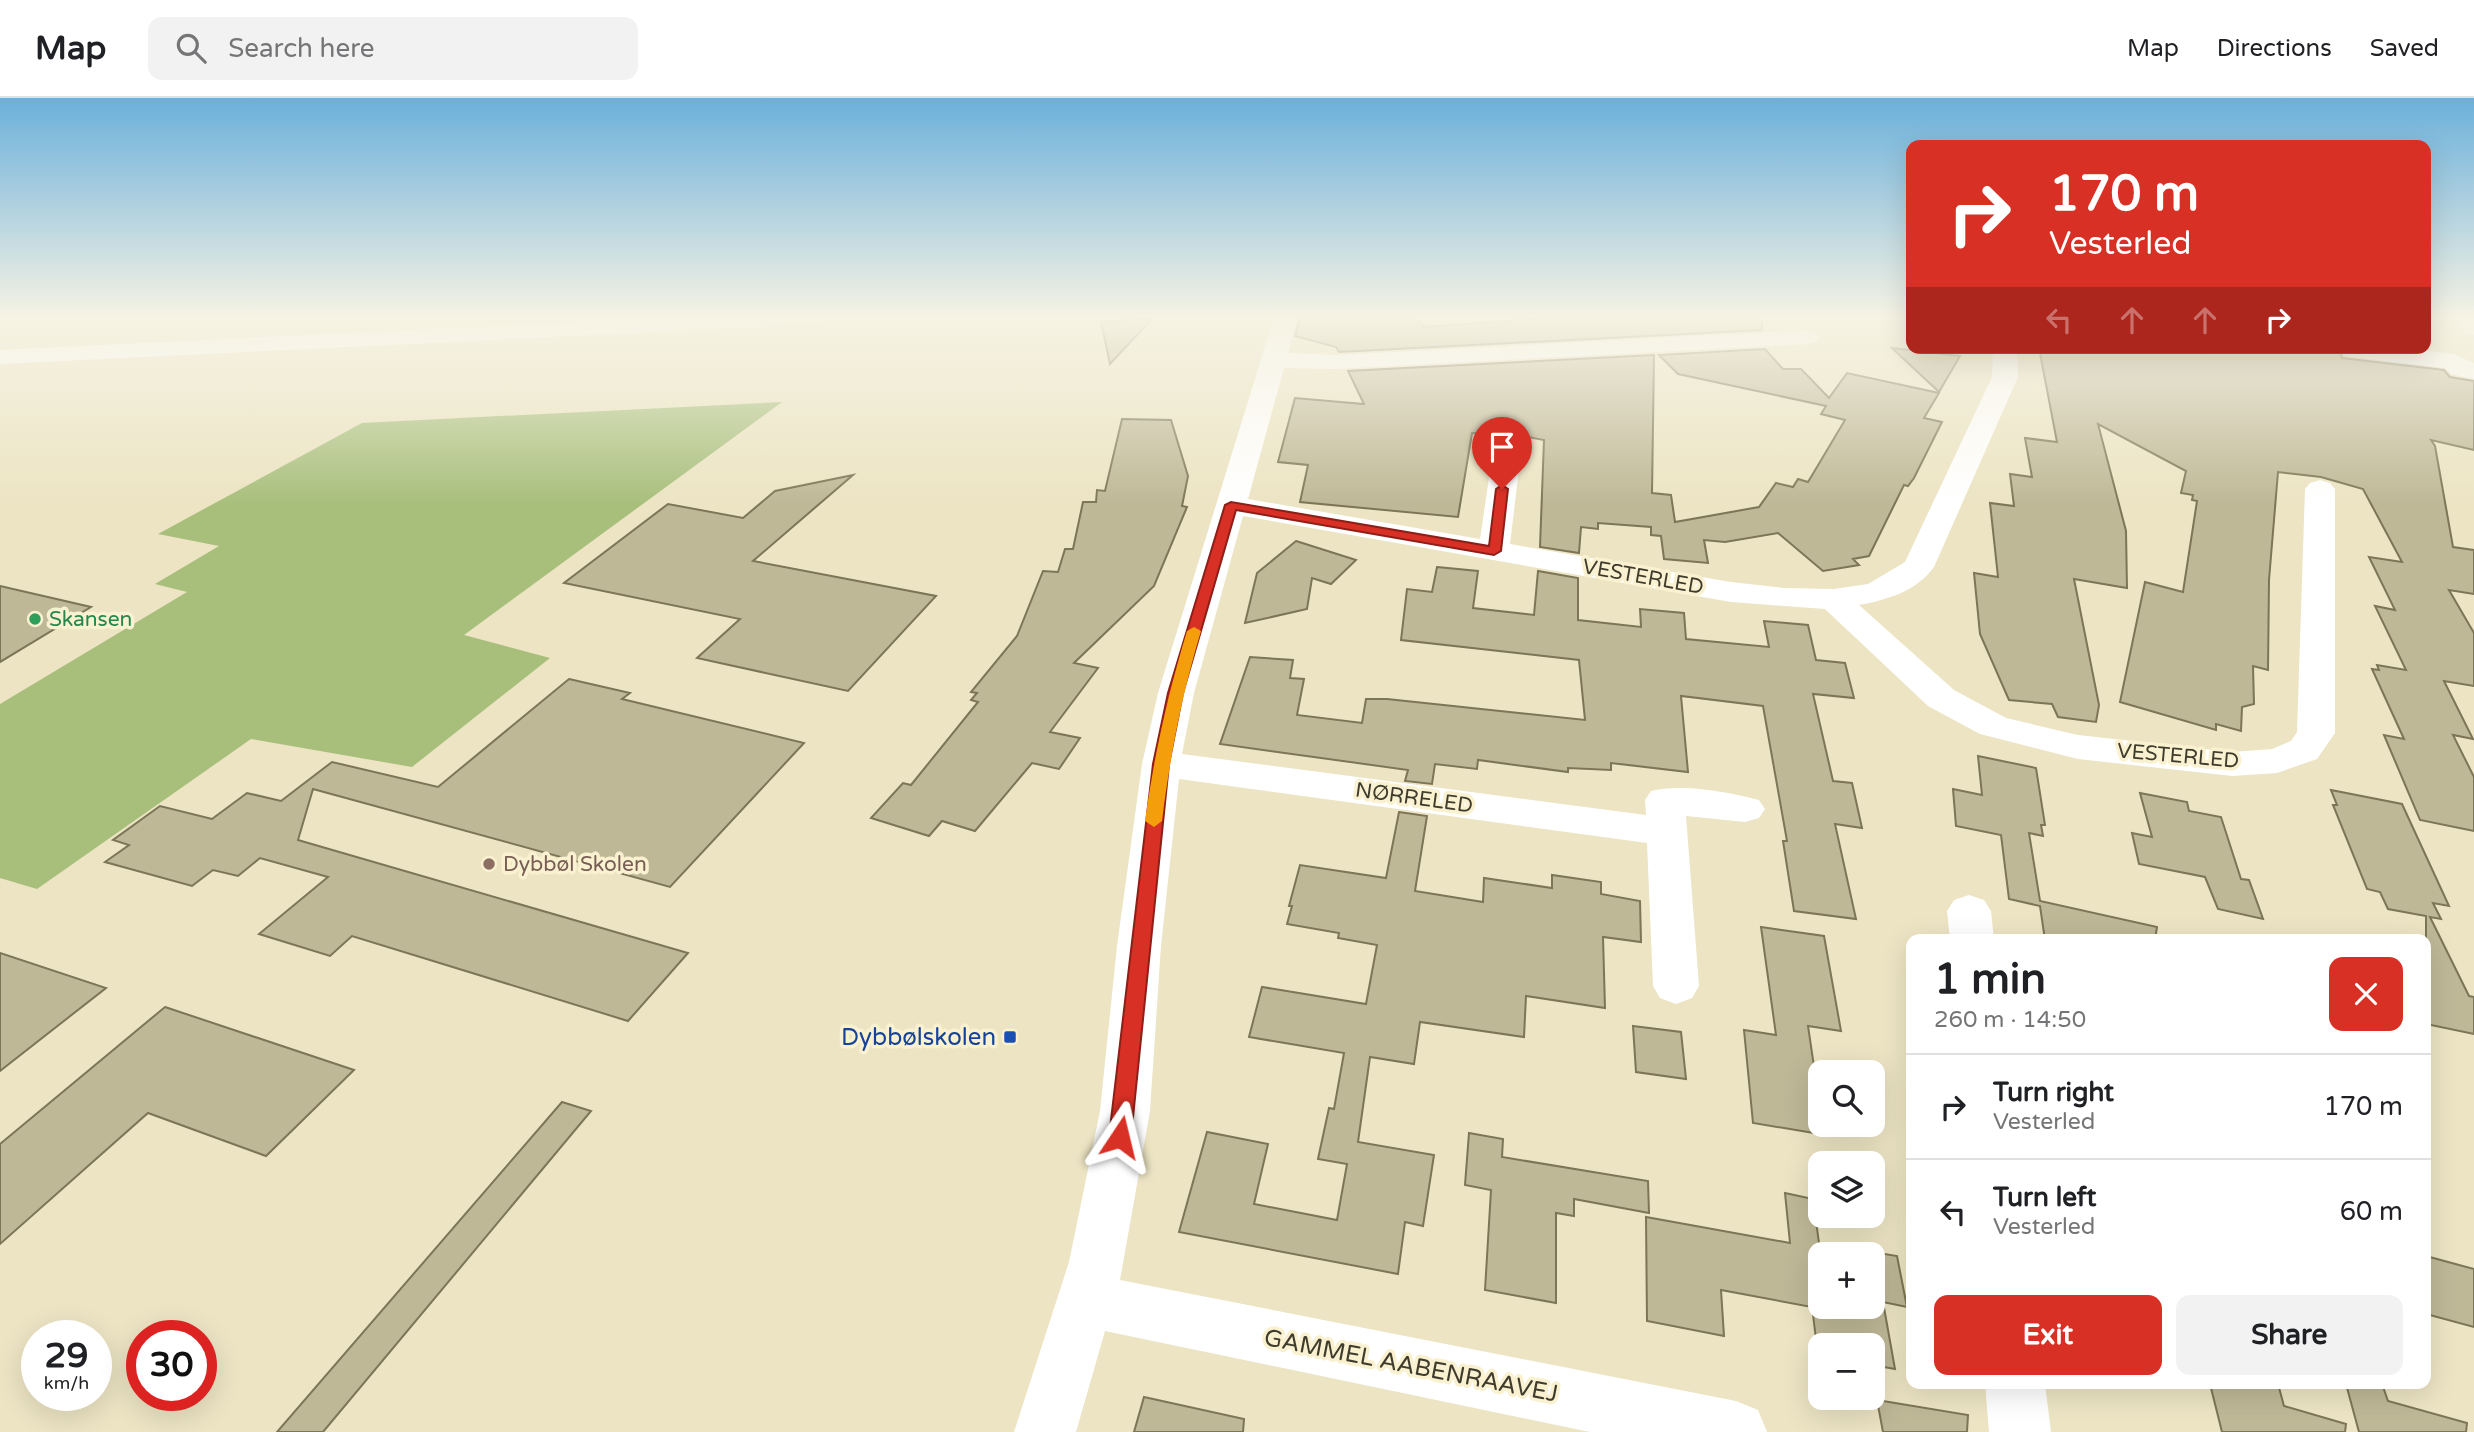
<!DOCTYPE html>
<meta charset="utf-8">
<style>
:root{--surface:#fff;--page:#f2f2f2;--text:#202124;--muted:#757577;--line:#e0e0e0;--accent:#d93025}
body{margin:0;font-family:"Varela Round",sans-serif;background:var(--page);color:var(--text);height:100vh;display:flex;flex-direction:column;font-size:26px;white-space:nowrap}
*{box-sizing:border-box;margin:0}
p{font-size:23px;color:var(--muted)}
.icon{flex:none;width:38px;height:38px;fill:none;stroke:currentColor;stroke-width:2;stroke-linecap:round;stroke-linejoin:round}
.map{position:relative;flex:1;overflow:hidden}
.panel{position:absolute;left:1906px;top:836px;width:525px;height:455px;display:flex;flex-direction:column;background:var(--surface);border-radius:14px;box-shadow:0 7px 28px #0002}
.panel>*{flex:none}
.top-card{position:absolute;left:1906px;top:42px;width:525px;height:214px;border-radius:14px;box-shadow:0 7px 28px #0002;background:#d93025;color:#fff;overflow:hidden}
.tools{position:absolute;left:1808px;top:962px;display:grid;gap:14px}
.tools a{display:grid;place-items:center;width:77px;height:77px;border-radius:14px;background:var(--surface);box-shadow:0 7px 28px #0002;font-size:35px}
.speed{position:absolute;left:21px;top:1222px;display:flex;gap:14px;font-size:35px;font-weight:700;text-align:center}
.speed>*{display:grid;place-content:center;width:91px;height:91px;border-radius:50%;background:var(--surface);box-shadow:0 7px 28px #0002;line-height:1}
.speed small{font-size:18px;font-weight:400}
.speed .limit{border:10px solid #d22;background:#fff;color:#111}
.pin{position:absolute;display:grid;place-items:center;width:60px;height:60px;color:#fff;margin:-72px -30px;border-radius:50% 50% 50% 0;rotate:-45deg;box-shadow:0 0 7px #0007}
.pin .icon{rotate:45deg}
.me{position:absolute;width:77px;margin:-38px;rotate:10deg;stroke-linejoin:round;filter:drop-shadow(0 0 5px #0008)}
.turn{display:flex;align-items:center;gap:24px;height:147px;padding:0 28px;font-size:32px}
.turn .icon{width:91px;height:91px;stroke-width:2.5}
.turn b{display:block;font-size:49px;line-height:60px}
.lanes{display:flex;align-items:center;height:66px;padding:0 28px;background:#0003;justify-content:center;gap:35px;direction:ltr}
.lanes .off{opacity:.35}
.round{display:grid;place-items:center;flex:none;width:74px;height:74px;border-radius:14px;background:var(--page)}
.head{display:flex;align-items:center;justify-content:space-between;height:119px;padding:0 28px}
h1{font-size:42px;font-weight:700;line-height:52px}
.action{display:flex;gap:14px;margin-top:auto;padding:14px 28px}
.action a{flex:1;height:80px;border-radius:14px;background:var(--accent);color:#fff;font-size:28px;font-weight:700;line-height:80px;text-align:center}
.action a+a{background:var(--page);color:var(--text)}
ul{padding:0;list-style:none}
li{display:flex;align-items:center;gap:21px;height:105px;padding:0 28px;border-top:2px solid var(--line)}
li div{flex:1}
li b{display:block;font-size:26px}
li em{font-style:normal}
header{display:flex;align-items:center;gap:42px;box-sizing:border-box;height:98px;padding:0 35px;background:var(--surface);border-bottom:2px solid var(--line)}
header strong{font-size:33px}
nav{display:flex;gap:38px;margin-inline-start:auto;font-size:24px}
.search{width:490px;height:63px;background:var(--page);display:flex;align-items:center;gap:18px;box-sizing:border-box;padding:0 24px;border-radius:14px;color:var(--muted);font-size:26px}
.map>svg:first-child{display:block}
</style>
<header>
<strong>Map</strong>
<div class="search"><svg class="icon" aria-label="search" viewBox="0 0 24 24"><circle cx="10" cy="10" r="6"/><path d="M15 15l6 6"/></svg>Search here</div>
<nav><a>Map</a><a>Directions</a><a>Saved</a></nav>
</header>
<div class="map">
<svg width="2474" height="1334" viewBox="0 0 2474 1334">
<rect width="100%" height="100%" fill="#ece4c3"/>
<polygon fill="#a8bf7c" points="782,304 464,537 550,560 412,669 251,641 37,791 0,780 0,606 187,494 155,486 219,448 158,436 362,325"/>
<g fill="#bfb897" stroke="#7c7556" stroke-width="2" fill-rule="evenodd">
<polygon points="1300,219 1418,219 1423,229 1536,221 1534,219 1762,219 1762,232 1339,254 1336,249 1295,238"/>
<polygon points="1152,221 1110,266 1101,224"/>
<polygon points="1892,250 1960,258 1939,294"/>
<polygon points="2039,250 2170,250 2207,255 2207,250 2339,250 2342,260 2444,272 2450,279 2474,283 2474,352 2431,342 2435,348 2453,449 2474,452 2474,496 2449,492 2474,535 2474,588 2444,583 2473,641 2453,637 2474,679 2474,733 2420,722 2384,637 2404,641 2372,571 2379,572 2377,567 2406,572 2375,508 2395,512 2369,459 2402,464 2363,391 2321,379 2278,374 2269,482 2268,572 2253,568 2254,606 2242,609 2241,633 2216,626 2216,632 2120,604 2145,484 2183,494 2197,403 2192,402 2193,397 2181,395 2186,373 2098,326 2126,433 2127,490 2074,481 2099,607 2096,624 2058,619 2052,606 2009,602 1980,536 1974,475 1998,479 1990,405 2014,408 2010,376 2032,379 2025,340 2057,344"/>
<polygon points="1765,251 1783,271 1801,271 1829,300 1847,275 1939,295 1924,320 1942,324 1914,380 1908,388 1904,387 1869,458 1853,461 1859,467 1823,473 1778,435 1725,444 1704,442 1708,465 1664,461 1661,438 1651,437 1651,429 1598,425 1598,431 1581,429 1579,455 1540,449 1544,342 1518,337 1472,335 1458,419 1300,404 1308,367 1278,364 1295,300 1364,306 1348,273 1654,257 1652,395 1671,397 1675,424 1759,409 1776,385 1793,389 1798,381 1808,384 1845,322 1821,316 1826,308 1678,276 1659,257"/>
<polygon points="1122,321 1171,322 1188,378 1182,408 1187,409 1154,488 1074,565 1098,570 1050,634 1080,640 1059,671 1032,665 975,733 942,723 929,738 871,720 903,685 911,687 978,604 971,602 977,595 971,594 1017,538 1043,473 1058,474 1065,451 1073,451 1083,404 1096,404 1097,392 1105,393"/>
<polygon points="853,377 753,463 936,498 848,593 697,560 740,521 564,485 668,406 743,420 775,393"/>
<polygon points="1296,443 1356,462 1331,486 1312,480 1307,511 1245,525 1257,475"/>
<polygon points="1437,469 1478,473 1473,510 1534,517 1538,473 1578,480 1578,522 1641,529 1640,511 1684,515 1686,541 1769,549 1764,523 1808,527 1816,562 1845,565 1854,600 1813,596 1833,683 1852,685 1862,730 1835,726 1856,821 1794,813 1783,743 1787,743 1763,608 1681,598 1688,674 1611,665 1611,672 1568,670 1568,674 1478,662 1477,671 1435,666 1432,686 1405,683 1408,672 1220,646 1250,559 1293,562 1290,580 1304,581 1297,617 1362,625 1366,601 1387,601 1585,622 1579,562 1401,542 1407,491 1432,494"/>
<polygon points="0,488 91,509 0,564"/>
<polygon points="569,581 630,595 622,601 804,645 670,789 313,691 298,742 688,855 628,923 352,838 330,858 259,836 328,779 260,760 238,778 213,772 192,788 105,764 129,747 113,742 160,708 212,721 247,695 281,703 332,664 438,689"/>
<polygon points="1978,658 2036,670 2045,727 2041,727 2043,738 2029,735 2040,803 2157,829 2155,842 2045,842 2040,808 2009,801 2001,737 1956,728 1953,691 1982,697"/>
<polygon points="2331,692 2402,706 2449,808 2433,805 2441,821 2430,819 2469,898 2474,899 2474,936 2426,926 2426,818 2388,811 2380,794 2367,791 2333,707 2337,707"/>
<polygon points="2140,695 2187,704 2189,713 2221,719 2241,781 2249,782 2263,821 2218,811 2205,779 2139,766 2132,735 2152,739"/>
<polygon points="1399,714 1427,718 1415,793 1483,804 1484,780 1552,790 1552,777 1601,784 1601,796 1640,803 1641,844 1603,839 1605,910 1526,898 1524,939 1420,924 1414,966 1370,959 1358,1044 1434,1057 1423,1128 1405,1124 1398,1176 1179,1134 1207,1034 1268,1046 1254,1106 1337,1122 1347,1066 1318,1061 1329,1010 1334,1011 1344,955 1249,939 1262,889 1366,906 1377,847 1338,840 1339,835 1287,826 1292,808 1289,808 1300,767 1386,780"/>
<polygon points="1761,829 1824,838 1841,933 1808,928 1820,1009 1820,1036 1753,1025 1744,932 1776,937"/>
<polygon points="0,855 106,890 0,973"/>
<polygon points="165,909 354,972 266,1058 148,1015 0,1146 0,1046"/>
<polygon points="1633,928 1681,934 1686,981 1636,974"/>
<polygon points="562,1004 591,1013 323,1334 277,1334"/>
<polygon points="1469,1035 1503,1041 1502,1059 1648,1083 1649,1115 1574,1101 1574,1118 1556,1115 1556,1205 1485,1192 1491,1092 1465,1087"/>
<path d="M1785,1095l28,6 6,44 78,13 10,51 -24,-5 12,67 -23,-4v-19h-52l-2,9 -6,-48 -91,-17 3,46 -77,-15 -1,-104 144,26zM1820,1157h52v52h-52z"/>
<polygon points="2426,1158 2474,1171 2474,1229 2426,1216"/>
<polygon points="2210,1286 2278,1286 2284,1308 2346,1326 2345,1334 2222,1334"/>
<polygon points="2346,1286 2382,1286 2388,1303 2467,1325 2466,1334 2359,1334"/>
<polygon points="1144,1299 1244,1321 1243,1334 1134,1334"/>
<polygon points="1877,1302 1968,1317 1967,1334 1883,1334"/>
</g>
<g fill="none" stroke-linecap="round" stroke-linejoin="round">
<g fill="#fff" fill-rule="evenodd">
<path d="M1274,219h24l-10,36 49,2 470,-25 8,2 4,5 -4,5 -8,2 -470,25 -53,-1 -36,131 232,40 14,-95 4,-6h20l4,6 -12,100 221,38 53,6 50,1 34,-5 37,-22 87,-185 1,-29h24l1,29 -84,190c-17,24 -47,33 -75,38l95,85 52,28 72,17 154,17 40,-3 19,-8 6,-9 8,-243 5,-6 10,-3 10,3 5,6v244l-18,26 -40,14 -45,3 -154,-17 -98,-25 -52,-28 -103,-97 -94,-7 -488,-86 -49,177 -12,61 464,61 -1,-15 6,-9c28,-8 80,1 108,9l6,9 -6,9 -14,4 -59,-6 13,170 -7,12 -16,6 -16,-6 -7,-12 -6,-143 -468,-64 -18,167 -11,165 -30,169 616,121 22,9 9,22h-177l-485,-101 -29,101h-62l55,-170 31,-151 17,-165 25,-182 16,-71z"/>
<polygon points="2452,219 2474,219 2474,237 2466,235"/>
<polygon points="2341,250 2404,250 2453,256 2474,265 2474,281 2451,276 2445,270 2352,259 2343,257"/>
<polygon points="1969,797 1984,802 1991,813 1994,842 1950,842 1947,813 1954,802"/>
<polygon points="1985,1286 2045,1286 2051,1334 1989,1334"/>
</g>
<polygon fill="#fff" fill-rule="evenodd" points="674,219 825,219 821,224 813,226 0,266 0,252"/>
</g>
<linearGradient id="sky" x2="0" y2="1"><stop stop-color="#6bb0db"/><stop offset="0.54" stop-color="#f6f3e4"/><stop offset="1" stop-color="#f6f3e4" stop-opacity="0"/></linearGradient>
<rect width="2474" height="406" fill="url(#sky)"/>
<polygon fill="#d93025" stroke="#8d1f18" stroke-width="2" points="1502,387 1508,391 1501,453 1494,457 1236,412 1183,595 1169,666 1131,1039 1127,1046 1120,1048 1113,1046 1109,1039 1153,666 1168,595 1225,407 1231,404 1489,448 1496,391"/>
<path fill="#f59e0b" d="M1194,529l7,4c-19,63 -31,125 -39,190l-8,6 -9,-6c9,-65 23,-127 42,-190z"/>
<circle fill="#2e9e5b" stroke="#f9f1d0" stroke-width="2.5" cx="35" cy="521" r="7"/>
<circle fill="#8d6e63" stroke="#f9f1d0" stroke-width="2.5" cx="489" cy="766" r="7"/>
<rect fill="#1a4fb4" stroke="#f9f1d0" stroke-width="2.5" x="1003" y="932" width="14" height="14" rx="3.5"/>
<g text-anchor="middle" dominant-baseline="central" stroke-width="7" stroke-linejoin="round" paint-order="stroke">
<g font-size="21" fill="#3f3c2e" stroke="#f9f1d0">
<text transform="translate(1643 479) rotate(10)">VESTERLED</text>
<text transform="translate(2178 658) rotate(5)">VESTERLED</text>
<text transform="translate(1414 700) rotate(8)">NØRRELED</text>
</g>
<g font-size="21" fill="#27864d" stroke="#f9f1d0" text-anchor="start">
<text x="49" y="521">Skansen</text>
</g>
<g font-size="21" fill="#785e54" stroke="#f9f1d0" text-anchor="start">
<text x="503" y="766">Dybbøl Skolen</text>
</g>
<g font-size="24" fill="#164399" stroke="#f9f1d0" text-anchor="end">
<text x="996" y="939">Dybbølskolen</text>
</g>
<g font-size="24" fill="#3f3c2e" stroke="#f9f1d0">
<text transform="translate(1411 1268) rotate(11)">GAMMEL AABENRAAVEJ</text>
</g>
</g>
</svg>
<div class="tools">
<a><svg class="icon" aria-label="search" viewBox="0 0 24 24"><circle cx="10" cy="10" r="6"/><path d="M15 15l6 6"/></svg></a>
<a><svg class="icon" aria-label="layers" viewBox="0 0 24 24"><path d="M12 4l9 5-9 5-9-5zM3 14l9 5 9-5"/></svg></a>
<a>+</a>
<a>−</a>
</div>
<div class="speed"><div>29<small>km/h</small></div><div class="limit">30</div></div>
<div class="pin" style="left:1502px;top:391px;background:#d93025"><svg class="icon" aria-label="arrive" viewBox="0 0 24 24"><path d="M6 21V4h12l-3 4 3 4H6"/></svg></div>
<svg class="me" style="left:1120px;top:1039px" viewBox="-20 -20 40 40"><path d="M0-17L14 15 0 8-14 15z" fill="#d93025" stroke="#fff" stroke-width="4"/></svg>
<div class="top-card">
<div class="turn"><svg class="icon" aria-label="right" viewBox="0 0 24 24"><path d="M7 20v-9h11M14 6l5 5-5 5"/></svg><div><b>170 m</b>Vesterled</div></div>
<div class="lanes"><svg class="icon off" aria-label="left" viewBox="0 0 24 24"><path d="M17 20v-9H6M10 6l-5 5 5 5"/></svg><svg class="icon off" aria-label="ahead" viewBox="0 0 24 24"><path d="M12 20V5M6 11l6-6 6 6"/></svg><svg class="icon off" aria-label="ahead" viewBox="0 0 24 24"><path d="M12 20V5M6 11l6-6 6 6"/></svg><svg class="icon" aria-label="right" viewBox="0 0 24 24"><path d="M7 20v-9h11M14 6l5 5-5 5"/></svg></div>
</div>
<section class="panel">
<div class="head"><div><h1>1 min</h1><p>260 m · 14:50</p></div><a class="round" style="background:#d93025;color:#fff"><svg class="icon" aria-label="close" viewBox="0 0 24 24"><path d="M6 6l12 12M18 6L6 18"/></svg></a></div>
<ul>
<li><svg class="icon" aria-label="right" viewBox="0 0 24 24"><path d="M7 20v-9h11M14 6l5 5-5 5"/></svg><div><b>Turn right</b><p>Vesterled</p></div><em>170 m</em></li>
<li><svg class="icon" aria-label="left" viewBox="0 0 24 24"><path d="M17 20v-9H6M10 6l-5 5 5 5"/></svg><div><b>Turn left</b><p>Vesterled</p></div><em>60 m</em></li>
</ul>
<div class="action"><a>Exit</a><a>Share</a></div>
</section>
</div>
